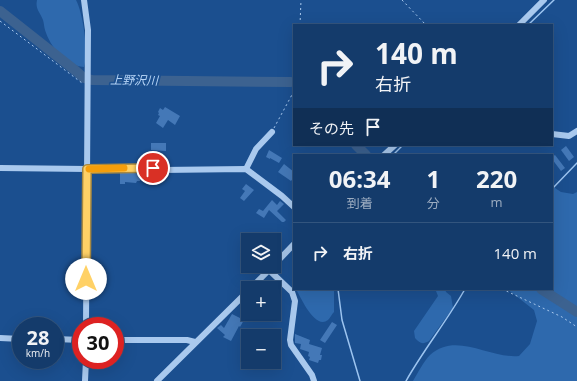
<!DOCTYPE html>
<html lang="ja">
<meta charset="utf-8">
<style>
:root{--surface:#143b6b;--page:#1d4271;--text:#f1f3f6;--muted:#9dadc1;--line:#33557e}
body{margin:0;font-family:"Open Sans","Noto Sans JP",sans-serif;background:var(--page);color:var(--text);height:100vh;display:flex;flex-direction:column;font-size:15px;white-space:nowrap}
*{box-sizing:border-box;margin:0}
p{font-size:13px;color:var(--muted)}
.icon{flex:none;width:22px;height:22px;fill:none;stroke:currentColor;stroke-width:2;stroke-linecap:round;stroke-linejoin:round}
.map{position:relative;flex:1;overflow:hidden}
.details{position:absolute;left:293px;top:154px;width:260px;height:136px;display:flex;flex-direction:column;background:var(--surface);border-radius:0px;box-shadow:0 4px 16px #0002,0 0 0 1px var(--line)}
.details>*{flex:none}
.hud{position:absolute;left:293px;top:24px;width:260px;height:122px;border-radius:0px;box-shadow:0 4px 16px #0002,0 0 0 1px var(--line);background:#143b6b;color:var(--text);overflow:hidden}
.fabs{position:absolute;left:241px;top:233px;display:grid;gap:8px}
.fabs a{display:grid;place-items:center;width:40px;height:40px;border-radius:0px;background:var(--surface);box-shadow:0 4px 16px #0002,0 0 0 1px var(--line);font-size:20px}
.speed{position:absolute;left:12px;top:317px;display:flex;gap:8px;font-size:20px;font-weight:700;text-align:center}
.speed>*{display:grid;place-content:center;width:52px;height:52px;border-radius:50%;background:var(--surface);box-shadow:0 4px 16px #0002,0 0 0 1px var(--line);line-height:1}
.speed small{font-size:10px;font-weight:400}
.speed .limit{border:6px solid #d22;background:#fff;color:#111}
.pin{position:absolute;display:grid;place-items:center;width:34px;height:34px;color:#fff;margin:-17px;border:2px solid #fff;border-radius:50%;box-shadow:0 1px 4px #0007}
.me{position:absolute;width:44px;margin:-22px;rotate:0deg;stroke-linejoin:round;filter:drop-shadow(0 0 3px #0008)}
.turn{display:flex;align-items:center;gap:14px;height:84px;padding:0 16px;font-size:18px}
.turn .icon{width:52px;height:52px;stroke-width:2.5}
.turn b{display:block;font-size:28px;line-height:34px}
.then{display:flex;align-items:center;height:38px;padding:0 16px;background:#0003;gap:8px;font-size:15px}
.eta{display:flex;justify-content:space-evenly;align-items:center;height:68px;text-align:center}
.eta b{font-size:24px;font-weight:700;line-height:28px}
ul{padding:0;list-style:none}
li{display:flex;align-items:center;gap:12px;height:60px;padding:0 16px;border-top:1px solid var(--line)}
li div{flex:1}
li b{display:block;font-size:15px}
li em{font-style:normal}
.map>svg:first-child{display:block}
</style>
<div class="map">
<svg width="577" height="381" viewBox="0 0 577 381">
<rect width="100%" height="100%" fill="#1b4f8f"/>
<g fill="#2e69ad">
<path d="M37,0h39c7,13 13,53 8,67 -19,-1 -34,-21 -39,-37 -1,-3 -1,-7 -2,-10 -3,-8 -8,-11 -6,-20z"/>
<path d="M552,186l9,6 12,2 4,-2v189h-164c5,-8 10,-19 17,-26 26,-24 60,4 89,1l11,-12 7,-23 -3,-11 -27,-21h45z"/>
<path d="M296,289h38v23c-2,2 -4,6 -6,8 -13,10 -27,-22 -32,-31z"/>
<path d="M433,289h12l1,3 5,4 2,12 -24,33c-7,4 -9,2 -14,-3l-1,-7 24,-35 -2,-5z"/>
</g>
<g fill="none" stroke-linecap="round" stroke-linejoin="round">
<g stroke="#9cc4f0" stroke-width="1.5">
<polyline points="528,25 554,0"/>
<polyline points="393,155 403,145"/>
<polyline points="552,189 577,163"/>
<polyline points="338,289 342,320 360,381"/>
<path d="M406,381c18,-32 41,-60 59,-92"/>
</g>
<g stroke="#3c6290" stroke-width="10">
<polyline points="0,11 76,71 84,78 92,80 291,82"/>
<polyline points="356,145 366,155"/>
<polyline points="541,289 577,312"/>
</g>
</g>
<g fill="#4478b7">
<polygon points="165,107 180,116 175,125 168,120 163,128 156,123 160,116 158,115 159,113 158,112 160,108 163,110"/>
<polygon points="151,143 166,143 166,151 151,150"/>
<polygon points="566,146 574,157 569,161 561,150"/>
<polygon points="269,150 282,158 279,163 270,158 270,159 266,157"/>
<polygon points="555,155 565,168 561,171 552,159 552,157"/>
<polygon points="284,164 294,172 294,177 291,181 278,172"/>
<polygon points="128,172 138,172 138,173 141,173 140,181 137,181 136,183 125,182 125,184 120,184 120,173"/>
<polygon points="246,184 254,190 244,201 240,198 245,191 242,189"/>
<polygon points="272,200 277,205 280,201 284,204 277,211 286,220 284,222 282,222 269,210 264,218 256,213 259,209 263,211"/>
<polygon points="232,314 244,320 240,327 239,326 231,341 223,337 225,335 217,328 221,325 224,328"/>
<polygon points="332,322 337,325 325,343 320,340"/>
<polygon points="295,334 310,340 309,344 322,348 320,355 322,355 321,360 319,360 318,363 309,360 310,357 308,356 309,352 300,349 301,344 295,343"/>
</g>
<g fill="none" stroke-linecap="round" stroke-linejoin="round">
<g stroke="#a9c9ee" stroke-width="1" stroke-dasharray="2 3" stroke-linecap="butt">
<polyline points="402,0 426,25"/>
<polyline points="0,21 82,83"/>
<polyline points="300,25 301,0"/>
<polyline points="274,128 294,91"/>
<polyline points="502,289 562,317 577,327"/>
</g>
<g stroke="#a9c9ee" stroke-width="6">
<polyline points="84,0 88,30 86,326"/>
<polyline points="519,25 544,0"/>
<polyline points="552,134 569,136 577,131"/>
<polyline points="384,155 395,145"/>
<polyline points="0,168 87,169 146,167 161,170 246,169 282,196 294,207"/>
<polyline points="246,169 256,149 272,132"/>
<polyline points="274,265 294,244"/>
<polyline points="269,270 292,292 295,301 290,340 291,345 312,375 314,381"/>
<polyline points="251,288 273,266"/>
<polyline points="0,338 21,339"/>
<polyline points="55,339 81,340"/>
<polyline points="115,340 187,340 195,342"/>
<polyline points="85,381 86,360"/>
<polyline points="157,381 248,291"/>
</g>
</g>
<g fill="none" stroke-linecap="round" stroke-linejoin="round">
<g stroke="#a68842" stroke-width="10">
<polyline id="route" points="86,279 87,169 153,168"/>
</g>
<use href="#route" stroke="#ffd166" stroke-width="7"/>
<polyline stroke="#f59e0b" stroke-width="7" points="89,169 124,168"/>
</g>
<g text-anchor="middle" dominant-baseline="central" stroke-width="3.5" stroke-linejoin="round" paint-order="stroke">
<g font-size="12" font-style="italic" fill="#b5d3f5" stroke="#1b4f8f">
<text transform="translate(134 80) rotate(1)">上野沢川</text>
</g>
</g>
</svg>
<div class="fabs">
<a><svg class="icon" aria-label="layers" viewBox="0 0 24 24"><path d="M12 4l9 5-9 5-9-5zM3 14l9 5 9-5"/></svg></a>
<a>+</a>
<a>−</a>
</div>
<div class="speed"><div>28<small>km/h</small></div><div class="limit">30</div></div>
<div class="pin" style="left:153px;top:168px;background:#d93025"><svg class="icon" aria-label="arrive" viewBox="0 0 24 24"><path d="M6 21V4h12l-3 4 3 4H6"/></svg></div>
<svg class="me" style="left:86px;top:279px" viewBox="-20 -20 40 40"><circle r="19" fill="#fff"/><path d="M0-13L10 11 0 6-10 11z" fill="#ffd166"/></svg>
<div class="hud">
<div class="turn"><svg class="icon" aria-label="right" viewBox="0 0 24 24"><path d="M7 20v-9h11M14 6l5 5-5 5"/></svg><div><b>140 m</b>右折</div></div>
<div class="then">その先<svg class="icon" aria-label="arrive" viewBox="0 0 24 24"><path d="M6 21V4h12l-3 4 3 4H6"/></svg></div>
</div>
<section class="details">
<div class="eta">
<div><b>06:34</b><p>到着</p></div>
<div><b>1</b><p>分</p></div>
<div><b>220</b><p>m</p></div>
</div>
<ul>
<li><svg class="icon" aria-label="right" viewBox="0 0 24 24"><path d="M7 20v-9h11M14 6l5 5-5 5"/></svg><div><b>右折</b></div><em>140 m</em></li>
</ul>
</section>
</div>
